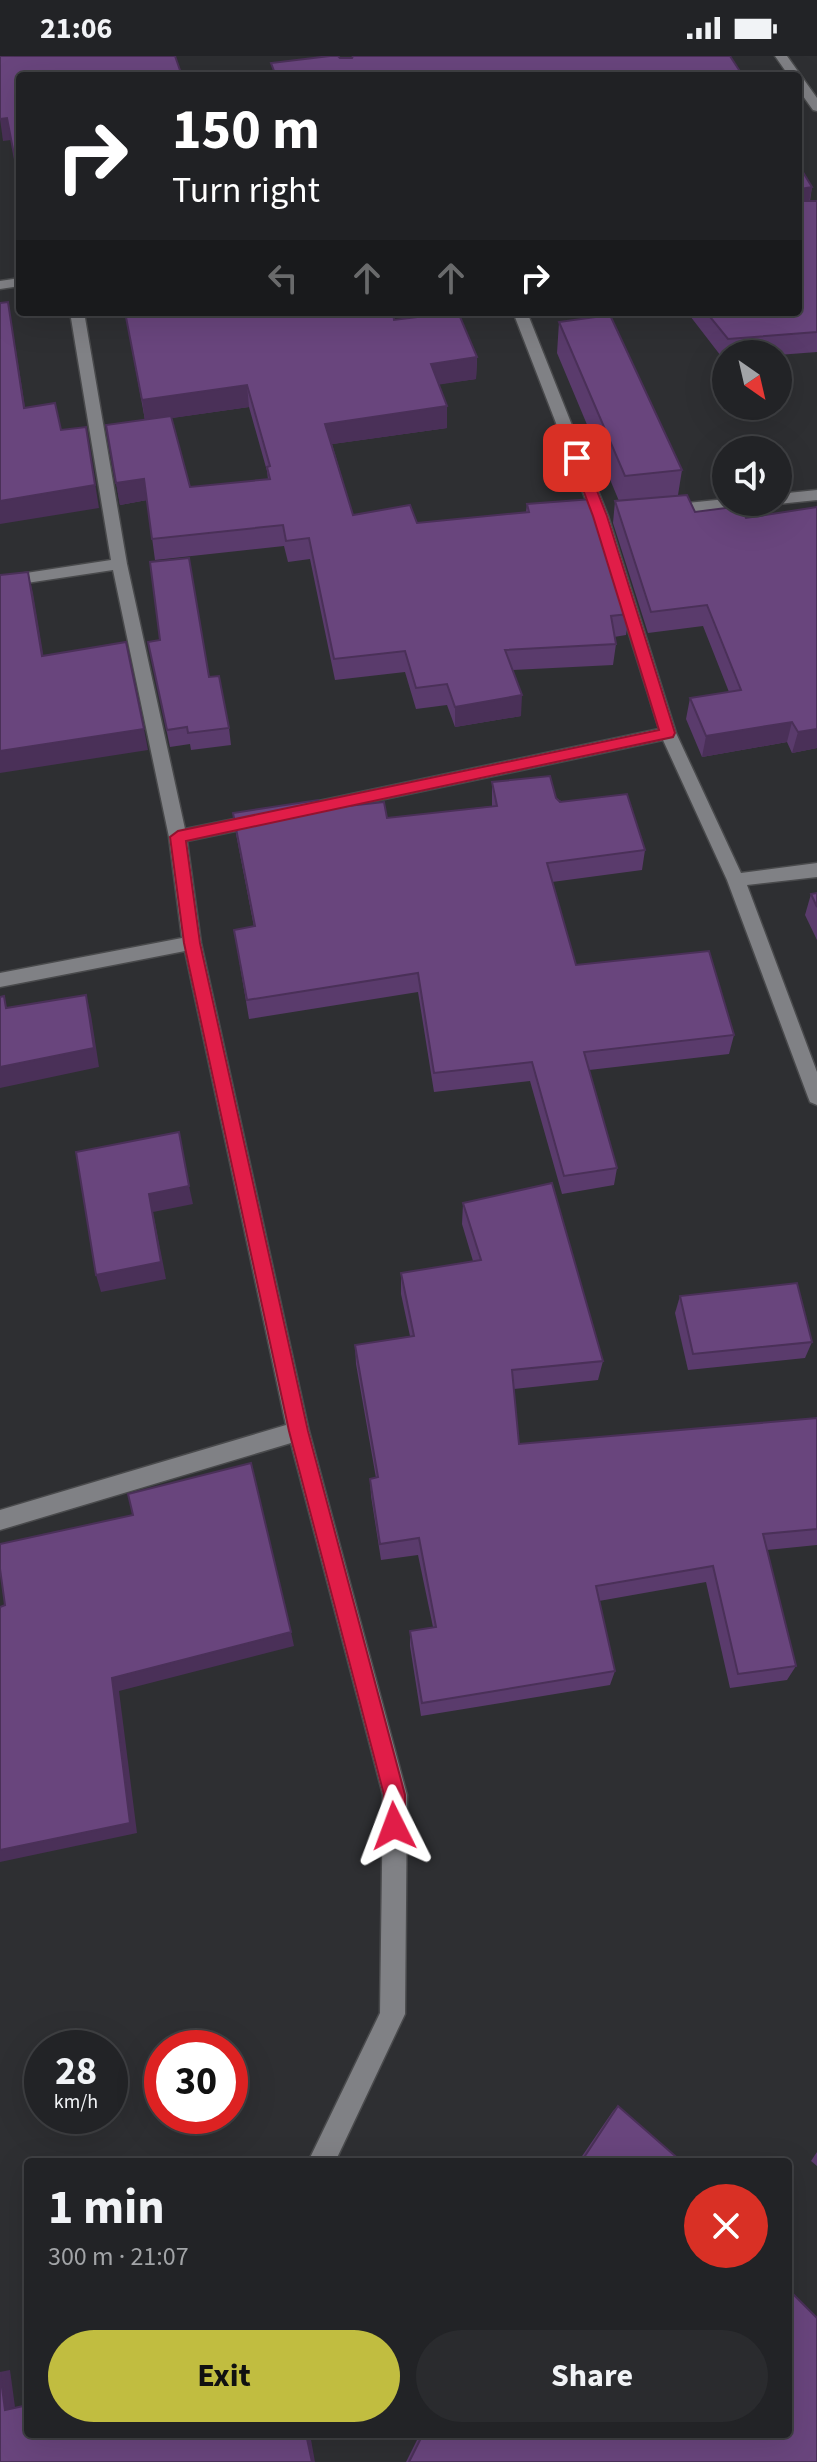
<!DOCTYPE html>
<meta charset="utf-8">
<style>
:root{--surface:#222326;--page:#2a2b2e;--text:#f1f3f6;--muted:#a2a4a7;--line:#3f4043;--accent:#c1bd40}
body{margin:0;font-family:"Source Sans 3",sans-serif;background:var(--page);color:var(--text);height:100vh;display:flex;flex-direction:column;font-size:30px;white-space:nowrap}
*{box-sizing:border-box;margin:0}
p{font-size:26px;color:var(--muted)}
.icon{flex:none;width:44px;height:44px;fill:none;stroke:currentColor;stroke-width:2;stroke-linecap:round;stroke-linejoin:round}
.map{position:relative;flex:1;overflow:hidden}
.side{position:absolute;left:24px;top:2102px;width:768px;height:280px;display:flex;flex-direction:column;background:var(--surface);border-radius:8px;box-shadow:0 8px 32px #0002,0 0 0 2px var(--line)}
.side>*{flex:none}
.hud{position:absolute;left:16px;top:16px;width:786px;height:244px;border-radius:8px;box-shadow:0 8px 32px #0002,0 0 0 2px var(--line);background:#202124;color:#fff;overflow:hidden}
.needle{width:52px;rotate:146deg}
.buttons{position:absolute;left:712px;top:284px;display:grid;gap:16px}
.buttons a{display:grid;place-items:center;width:80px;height:80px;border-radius:50%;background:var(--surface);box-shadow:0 8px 32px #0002,0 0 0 2px var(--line);font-size:40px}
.speed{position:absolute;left:24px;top:1974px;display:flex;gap:16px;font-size:40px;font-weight:700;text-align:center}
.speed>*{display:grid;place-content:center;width:104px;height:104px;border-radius:50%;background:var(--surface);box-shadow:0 8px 32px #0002,0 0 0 2px var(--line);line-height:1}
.speed small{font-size:20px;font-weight:400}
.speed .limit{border:12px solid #d22;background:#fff;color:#111}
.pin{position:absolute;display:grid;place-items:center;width:68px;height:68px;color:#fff;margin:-34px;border-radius:16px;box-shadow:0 4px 12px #0006}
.me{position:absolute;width:88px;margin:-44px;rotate:357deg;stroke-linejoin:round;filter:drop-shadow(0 0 6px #0008)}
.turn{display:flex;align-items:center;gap:28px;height:168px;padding:0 24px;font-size:36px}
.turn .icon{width:104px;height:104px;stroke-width:2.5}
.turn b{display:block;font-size:56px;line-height:68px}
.lanes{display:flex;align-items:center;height:76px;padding:0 24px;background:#0003;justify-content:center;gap:40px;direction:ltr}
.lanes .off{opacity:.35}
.round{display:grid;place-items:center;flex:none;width:84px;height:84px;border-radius:42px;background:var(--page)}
.head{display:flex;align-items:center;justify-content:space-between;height:136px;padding:0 24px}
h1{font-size:48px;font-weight:700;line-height:60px}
.primary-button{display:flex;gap:16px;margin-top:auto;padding:16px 24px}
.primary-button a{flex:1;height:92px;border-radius:48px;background:var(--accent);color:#111;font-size:32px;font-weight:700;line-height:92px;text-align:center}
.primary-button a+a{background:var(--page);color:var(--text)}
.status{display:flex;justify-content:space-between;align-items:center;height:56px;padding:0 40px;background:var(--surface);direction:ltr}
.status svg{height:22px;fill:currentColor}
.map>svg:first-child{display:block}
</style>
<div class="status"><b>21:06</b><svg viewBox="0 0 49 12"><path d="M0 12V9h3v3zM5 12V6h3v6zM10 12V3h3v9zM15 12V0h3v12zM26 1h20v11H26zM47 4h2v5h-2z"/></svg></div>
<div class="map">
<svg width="817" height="2406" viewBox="0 0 817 2406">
<rect width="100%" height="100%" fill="#2e2f32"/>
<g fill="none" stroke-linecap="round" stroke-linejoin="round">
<g stroke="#494a4c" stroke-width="3">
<g id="minor">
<polygon points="775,0 787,0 817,42 817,55 813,54 798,33 798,20 789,20"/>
<polygon points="20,222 20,230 0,233 0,225"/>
<polygon points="70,256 84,256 127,508 185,773 259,758 268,764 259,770 187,785 201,887 309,1375 407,1739 405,1958 335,2106 308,2106 380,1957 383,1739 291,1387 0,1474 0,1454 286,1369 185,895 0,931 0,917 182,882 169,781 113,514 0,531 0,521 111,504"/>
<polygon points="513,256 527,256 608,460 676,677 741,817 817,807 817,821 747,829 817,1016 817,1049 810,1046 808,1041 727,824 663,684 295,762 286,756 295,750 659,673 592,460"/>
<polygon points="817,434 817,444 778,448 772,446 778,446 778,438"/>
<polygon points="726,443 726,446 755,446 748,451 668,459 660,454 668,449"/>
</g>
</g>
<use href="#minor" fill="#808185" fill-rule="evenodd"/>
</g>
<g fill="#5a3b6c" fill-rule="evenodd">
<polygon points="798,108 812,131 810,145 817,145 817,296 778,299 778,298 726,298 726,304 724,304 687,256 798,256"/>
<path d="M125,256l269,8 83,37 -1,22 -37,5 8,44 -115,16 21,71 64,8 109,-11 1,-8 102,110 -3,21 -12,2 2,7 -3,21 -100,5 8,46 -66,11 -8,-22 -31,4 -11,-37 -70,8 -25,-121 -22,3 -4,-16 -129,14 -8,-60 -27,5 -14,-80 39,-5zM249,351l18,64 1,8 -78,8 -19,-69z"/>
<polygon points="559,266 682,414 678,439 695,456 817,692 792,697 787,686 702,701 686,663 690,642 729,636 703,570 648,577 613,467 615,445 619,445 557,297"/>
<polygon points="148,586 209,621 229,672 231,689 191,694 190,688 170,691"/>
<polygon points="492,726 556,742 645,794 642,814 552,826 576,909 734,979 729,998 589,1014 617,1112 614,1129 562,1138 530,1025 434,1036 418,936 249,963 234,874 254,871 236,778 233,757 321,753 387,762 492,750"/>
<polygon points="817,837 817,884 805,859 811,838"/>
<polygon points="463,1147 603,1305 598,1324 514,1333 519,1388 817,1362 817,1489 767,1494 796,1610 787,1624 730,1632 706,1526 599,1545 615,1615 610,1629 421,1660 410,1590 410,1575 433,1571 418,1499 381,1504 371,1440 370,1423 376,1422 356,1308 355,1289 410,1280 401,1238 401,1217 473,1205 462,1168"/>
<polygon points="680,1240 812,1286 805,1302 688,1314 675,1257"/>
<polygon points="618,2050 682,2106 578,2106 613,2055"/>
<polygon points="817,2096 817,2110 811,2105"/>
<polygon points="420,2378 788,2378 817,2406 406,2406"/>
</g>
<g fill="#4a3058">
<polygon points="7,62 11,84 3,85 0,63"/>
<polygon points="16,109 20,109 20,131"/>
<polygon points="812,131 808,152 798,154 800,133"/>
<polygon points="8,246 12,270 29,375 24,352"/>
<polygon points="477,301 476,323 430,330 431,308"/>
<polygon points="247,329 249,351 145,366 142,344"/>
<polygon points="447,350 447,372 326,389 325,368"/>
<polygon points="86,371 99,452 0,468 0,445"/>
<polygon points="144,423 147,444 120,449 116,427"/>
<polygon points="28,516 33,537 47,621 42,600"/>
<polygon points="522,639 521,660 455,671 455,651"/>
<polygon points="792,666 787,686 702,701 706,680"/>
<polygon points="144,673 148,694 0,717 0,695"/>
<polygon points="817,673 817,692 792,697 798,676"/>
<polygon points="86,939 91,959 99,1011 0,1032 0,1011"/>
<polygon points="189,1130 193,1148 153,1156 166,1223 101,1236 96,1219 149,1138"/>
<polygon points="291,1576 294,1590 119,1635 137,1777 0,1806 0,1794 112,1622"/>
<polygon points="10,2314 15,2351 5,2354 0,2316"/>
<polygon points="306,2378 310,2378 315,2406 312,2406"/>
</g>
<g fill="#69457d" stroke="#4a3058" stroke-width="2">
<polygon points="0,0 175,0 182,20 20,20 20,109 16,109 7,62 0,63"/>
<polygon points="330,0 338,0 340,2 352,2 353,0 730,0 743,20 276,20 271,7"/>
<polygon points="798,108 812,131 800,133 800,145 817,145 817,276 728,283 706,256 798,256"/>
<polygon points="8,246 24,352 55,347 61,374 86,371 95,429 0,445 0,247"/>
<polygon points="125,256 393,256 394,264 458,256 477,301 431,308 447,350 325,368 353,459 410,449 417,467 529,456 527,448 592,443 629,558 611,560 616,588 505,594 522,639 455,651 447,628 416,632 405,595 334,603 309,482 286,485 283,469 152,483 144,423 116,427 106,369 171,360 190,431 270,423 267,411 270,410 247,329 142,344"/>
<polygon points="610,259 682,414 625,420 559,266"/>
<polygon points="687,439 695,456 741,450 746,462 817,451 817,673 798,676 792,666 706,680 690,642 741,634 707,549 651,556 615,445"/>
<polygon points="189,502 209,621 219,620 229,672 188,677 187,671 167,674 148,586 160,584 150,506"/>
<polygon points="28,516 42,600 126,586 144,673 0,695 0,519"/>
<polygon points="550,720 556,742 560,746 627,738 645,794 547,807 576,909 709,895 734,979 584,996 617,1112 564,1120 532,1006 434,1017 418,917 247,944 234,874 255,870 233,757 318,744 321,753 384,746 387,762 497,750 492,726"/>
<polygon points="817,837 817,851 811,838"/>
<polygon points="86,939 94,992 0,1011 0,941 4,940 6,952"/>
<polygon points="179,1076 189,1130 149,1138 161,1206 96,1219 76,1096"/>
<polygon points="552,1127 603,1305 512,1314 519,1388 817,1362 817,1473 763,1478 796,1610 738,1618 713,1510 596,1530 615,1615 422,1647 410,1575 436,1571 419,1482 380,1488 370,1423 378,1421 355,1289 414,1280 401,1217 481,1204 463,1147"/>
<polygon points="797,1227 812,1286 693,1298 680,1240"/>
<polygon points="251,1407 291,1576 112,1622 130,1767 0,1794 0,1551 5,1549 0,1513 0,1488 133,1459 128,1438"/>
<polygon points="618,2050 682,2106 581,2106"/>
<polygon points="788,2233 817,2262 817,2406 409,2406 423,2378 788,2378"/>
<polygon points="0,2316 5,2354 28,2349 28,2378 306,2378 312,2406 0,2406"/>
</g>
<polygon fill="#e11d48" stroke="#92132f" stroke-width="2" points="577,398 584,402 607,460 675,677 673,681 186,785 200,887 308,1375 405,1739 405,1770 402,1778 394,1781 387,1778 383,1770 384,1739 289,1375 184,887 170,781 178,775 659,674 593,460 571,402"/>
</svg>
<div class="buttons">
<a><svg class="needle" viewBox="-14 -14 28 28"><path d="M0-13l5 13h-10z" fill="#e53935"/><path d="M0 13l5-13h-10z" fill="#a2a4a7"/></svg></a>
<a><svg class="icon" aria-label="sound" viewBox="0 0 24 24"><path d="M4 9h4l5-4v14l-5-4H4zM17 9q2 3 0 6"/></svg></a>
</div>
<div class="speed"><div>28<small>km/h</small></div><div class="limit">30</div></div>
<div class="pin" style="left:577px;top:402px;background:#d93025"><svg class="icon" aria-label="arrive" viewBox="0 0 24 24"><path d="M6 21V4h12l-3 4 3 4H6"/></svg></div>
<svg class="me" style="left:394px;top:1770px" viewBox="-20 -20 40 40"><path d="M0-17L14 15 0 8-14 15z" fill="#e11d48" stroke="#fff" stroke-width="4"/></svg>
<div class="hud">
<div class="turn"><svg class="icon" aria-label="right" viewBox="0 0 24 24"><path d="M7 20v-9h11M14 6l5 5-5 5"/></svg><div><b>150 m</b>Turn right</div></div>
<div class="lanes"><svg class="icon off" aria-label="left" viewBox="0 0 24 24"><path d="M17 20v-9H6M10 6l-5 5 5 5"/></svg><svg class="icon off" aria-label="ahead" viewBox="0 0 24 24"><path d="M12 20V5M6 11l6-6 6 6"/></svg><svg class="icon off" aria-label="ahead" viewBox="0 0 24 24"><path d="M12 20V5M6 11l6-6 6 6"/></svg><svg class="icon" aria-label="right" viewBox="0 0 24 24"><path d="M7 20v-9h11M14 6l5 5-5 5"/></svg></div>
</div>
<section class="side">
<div class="head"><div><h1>1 min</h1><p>300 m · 21:07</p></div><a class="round" style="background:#d93025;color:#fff"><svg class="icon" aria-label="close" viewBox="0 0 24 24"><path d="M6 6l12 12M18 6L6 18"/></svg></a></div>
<div class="primary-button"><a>Exit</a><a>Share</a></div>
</section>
</div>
